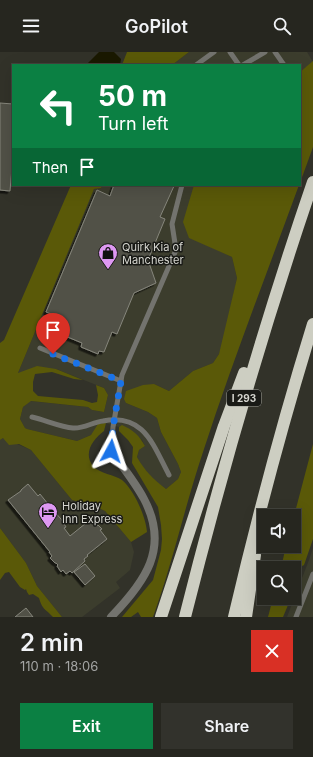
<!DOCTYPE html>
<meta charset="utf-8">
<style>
:root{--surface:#26261f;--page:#32322c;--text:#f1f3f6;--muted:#a4a5a4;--line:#42433d;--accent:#0b8043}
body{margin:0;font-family:Inter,sans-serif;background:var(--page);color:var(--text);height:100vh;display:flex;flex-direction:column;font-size:15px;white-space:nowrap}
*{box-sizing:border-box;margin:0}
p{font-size:13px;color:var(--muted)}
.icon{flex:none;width:22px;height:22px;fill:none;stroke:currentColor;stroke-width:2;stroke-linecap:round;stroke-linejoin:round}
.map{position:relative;height:565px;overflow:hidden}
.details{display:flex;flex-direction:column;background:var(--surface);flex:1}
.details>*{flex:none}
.guide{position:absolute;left:12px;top:12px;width:289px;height:122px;border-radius:0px;box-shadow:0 4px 16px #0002,0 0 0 1px var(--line);background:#0b8043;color:#fff;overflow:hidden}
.fabs{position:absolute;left:257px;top:457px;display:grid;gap:8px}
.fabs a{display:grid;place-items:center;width:44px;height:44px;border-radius:0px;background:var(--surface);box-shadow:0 4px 16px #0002,0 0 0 1px var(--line);font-size:20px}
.pin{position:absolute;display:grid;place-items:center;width:34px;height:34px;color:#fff;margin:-41px -17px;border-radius:50% 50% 50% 0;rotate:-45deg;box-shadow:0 0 4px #0007}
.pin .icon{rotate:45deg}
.me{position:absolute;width:44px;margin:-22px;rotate:5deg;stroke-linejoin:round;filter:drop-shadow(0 0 3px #0008)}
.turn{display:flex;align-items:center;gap:14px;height:84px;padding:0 20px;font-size:18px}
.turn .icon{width:52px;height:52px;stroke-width:2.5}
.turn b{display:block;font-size:28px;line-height:34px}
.then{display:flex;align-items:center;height:38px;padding:0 20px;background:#0003;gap:8px;font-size:15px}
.round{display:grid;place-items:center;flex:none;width:42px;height:42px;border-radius:0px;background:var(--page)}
.summary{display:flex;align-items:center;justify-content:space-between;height:68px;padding:0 20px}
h1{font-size:24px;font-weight:600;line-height:30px}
.primary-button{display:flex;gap:8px;margin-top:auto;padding:8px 20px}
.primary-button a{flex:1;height:46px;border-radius:0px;background:var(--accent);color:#fff;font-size:16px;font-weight:600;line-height:46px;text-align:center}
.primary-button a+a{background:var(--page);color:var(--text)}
header{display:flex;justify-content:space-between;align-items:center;height:52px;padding:0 20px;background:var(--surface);font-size:18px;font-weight:600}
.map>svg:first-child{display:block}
</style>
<header><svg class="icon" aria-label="menu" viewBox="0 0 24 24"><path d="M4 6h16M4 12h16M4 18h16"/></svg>GoPilot<svg class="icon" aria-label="search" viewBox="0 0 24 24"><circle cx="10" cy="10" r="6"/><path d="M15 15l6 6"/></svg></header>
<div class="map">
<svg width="313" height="565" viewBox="0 0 313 565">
<defs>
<filter id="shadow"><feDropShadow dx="-2.5" dy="2.5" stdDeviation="0" flood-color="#0009"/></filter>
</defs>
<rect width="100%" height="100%" fill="#323229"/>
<g fill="#3c3d2d">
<polygon points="189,0 307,0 313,10 300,20 300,13 172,13"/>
<polygon points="103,133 195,133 189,185 232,205 237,226 223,290 219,302 213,311 193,319 169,339 154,332 126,351 148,360 157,366 161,380 178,412 181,420 178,427 166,437 154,428 144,417 137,405 139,398 145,394 142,388 122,374 119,375 105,371 91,383 77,389 27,377 25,376 20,367 23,355 30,349 88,355 92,358 104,360 108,343 104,336 56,317 18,321 94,137 101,136"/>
<polygon points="3,386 31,398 72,448 94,454 105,459 131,490 134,500 130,518 116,530 120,536 82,565 62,565 37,534 26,511 0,476 0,388"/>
<polygon points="313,496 313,565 287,565 309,508"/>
</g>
<g fill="#5a5908">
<polygon points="127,0 189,0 172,13 122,13"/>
<polygon points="313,9 313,95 300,131 300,20"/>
<path d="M71,133h32l-2,3 -7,1 -76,184 19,-7 19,3 27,11 -9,-1 -22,-7 -17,2 -2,8v9l5,5 45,4 9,3 5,-1 1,-7 -2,-10 8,3 4,7 -4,17 -12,-2 -4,-3 -57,-6 -8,6 -3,12 5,9 2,1 50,12 14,-6 7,-11 8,-1 -2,8c-11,8 -22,23 -10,36 5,6 21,8 28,13 12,10 24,37 25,52l-16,10 -26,-31 -11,-5 -22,-6 -41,-50 -12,-6 -10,1 -6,-7 -3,2v-97l4,-3z"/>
<path d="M194,133h105c-32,88 -66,175 -95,264 -19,56 -31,113 -51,168h-12l-3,-5 -7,5h-9l31,-37 8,-30 1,-11 -1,-14 -3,-18 -26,-44 1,-16 -5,-7 -9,-9v-4l3,-2c11,5 17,10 23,21l-6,4 -2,7c8,14 16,22 29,32l12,-10 3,-7 -3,-8 -17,-32 -4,-14 -9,-6 -22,-9 -2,-4 2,-8 17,-6 11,-1 15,7 24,-20 20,-8 6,-9 18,-76 -5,-21 -43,-19 -6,-16z"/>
<polygon points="313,392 313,487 304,513 294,518 294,516 281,516 286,494 294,494 294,464"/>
<path d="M0,476l26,35 11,23 25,31h-9c-8,-9 -10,-6 -14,-19l-6,-4 -4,1 -2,-3 -1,-3 -1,1 -5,-3 -11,-15 -4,1 -5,7z"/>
<polygon points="273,546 291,546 283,565 268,565"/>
</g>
<polygon fill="#1a1900" points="99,0 114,0 121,7 120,13 86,13"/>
<g fill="#515147" stroke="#86867c" filter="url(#shadow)">
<polygon points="0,51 13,52 13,104 10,139 0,138"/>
<polygon points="114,133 171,133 174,134 160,165 165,167 148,208 156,231 134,241 117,282 112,280 104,300 99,299 98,302 81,295 82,291 53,279 59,265 46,260 97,138 110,144"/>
<polygon points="28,432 38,444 40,442 48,452 46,454 51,460 53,458 61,467 66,475 64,476 70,484 91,467 96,474 98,473 102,477 100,478 107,487 87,503 88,504 84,507 85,509 72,521 70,519 66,522 63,518 61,520 57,514 58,513 56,511 55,511 50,506 52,504 49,500 50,500 8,448 21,439 21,438"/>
<polygon points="85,512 95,524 85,533 74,520"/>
<polygon points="26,556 33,565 15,565"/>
</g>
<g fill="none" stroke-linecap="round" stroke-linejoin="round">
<g stroke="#73736e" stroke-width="5">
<polyline points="230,0 239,13"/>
<polyline points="275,0 284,13"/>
<polyline points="196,13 214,0"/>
<polyline points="243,13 265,0"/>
<polyline points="40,296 121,329"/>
<path d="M32,365c13,3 29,10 41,11 10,1 20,-6 30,-7 41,-8 50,24 66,54"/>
<polyline points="111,399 113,375 122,323 176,198 172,172 182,133"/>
<polyline points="296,565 313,522"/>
</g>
<path stroke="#73736e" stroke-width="8" d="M111,565c34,-35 59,-69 33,-118 -9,-17 -22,-33 -33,-48"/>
<g stroke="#cdcec2" stroke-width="12">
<polyline points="161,565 224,374 244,321"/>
<path d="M185,565c37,-147 79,-292 128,-435"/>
<path d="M234,565c23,-98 49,-196 79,-293"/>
<polyline points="246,565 255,503"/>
</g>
</g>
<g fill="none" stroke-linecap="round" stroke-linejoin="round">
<polyline stroke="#1a73e8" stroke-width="7" stroke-dasharray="0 12.6" points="53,302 121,329 113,375 111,399"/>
</g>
<defs>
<g id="shop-pin" transform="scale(1)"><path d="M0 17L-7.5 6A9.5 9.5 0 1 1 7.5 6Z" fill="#de98f2" stroke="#191a16"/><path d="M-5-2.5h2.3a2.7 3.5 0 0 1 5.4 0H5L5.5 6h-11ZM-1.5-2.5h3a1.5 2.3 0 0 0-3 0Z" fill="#111"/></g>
<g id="hotel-pin" transform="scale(1)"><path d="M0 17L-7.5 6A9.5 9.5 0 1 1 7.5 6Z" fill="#de98f2" stroke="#191a16"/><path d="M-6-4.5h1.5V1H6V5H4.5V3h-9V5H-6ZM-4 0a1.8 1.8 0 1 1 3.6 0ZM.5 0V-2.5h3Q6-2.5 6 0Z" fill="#111"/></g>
</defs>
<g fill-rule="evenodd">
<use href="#shop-pin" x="108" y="201"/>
<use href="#hotel-pin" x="48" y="460"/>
</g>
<g text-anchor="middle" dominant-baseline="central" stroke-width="3" stroke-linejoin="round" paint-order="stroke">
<rect fill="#191a16" stroke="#9d9d98" stroke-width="1" x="227" y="338" width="34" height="16" rx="3"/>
<g font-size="10" font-weight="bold" fill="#d5d5cf">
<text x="244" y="346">I 293</text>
</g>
<g font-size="11" fill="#d5d5cf" stroke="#191a16" text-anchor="start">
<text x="122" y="195">Quirk Kia of<tspan x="122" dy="13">Manchester</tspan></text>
<text x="62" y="454">Holiday<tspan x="62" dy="13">Inn Express</tspan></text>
</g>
</g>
</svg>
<div class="fabs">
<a><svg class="icon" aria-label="sound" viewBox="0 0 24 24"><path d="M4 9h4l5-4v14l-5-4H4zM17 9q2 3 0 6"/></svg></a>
<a><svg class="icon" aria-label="search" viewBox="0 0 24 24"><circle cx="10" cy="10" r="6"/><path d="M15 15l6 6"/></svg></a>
</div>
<div class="pin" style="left:53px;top:302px;background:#d93025"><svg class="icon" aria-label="arrive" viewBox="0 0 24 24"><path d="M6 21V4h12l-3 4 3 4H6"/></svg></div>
<svg class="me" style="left:111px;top:399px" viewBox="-20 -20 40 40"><path d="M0-17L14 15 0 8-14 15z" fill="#1a73e8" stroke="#fff" stroke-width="4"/></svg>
<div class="guide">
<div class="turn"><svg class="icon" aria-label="left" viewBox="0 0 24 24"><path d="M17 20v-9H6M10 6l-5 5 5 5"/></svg><div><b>50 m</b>Turn left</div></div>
<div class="then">Then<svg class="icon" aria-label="arrive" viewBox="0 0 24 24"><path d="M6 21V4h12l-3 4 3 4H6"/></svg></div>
</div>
</div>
<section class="details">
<div class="summary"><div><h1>2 min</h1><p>110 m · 18:06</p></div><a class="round" style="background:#d93025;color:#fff"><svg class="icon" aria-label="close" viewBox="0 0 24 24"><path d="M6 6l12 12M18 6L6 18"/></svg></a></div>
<div class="primary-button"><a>Exit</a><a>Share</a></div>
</section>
